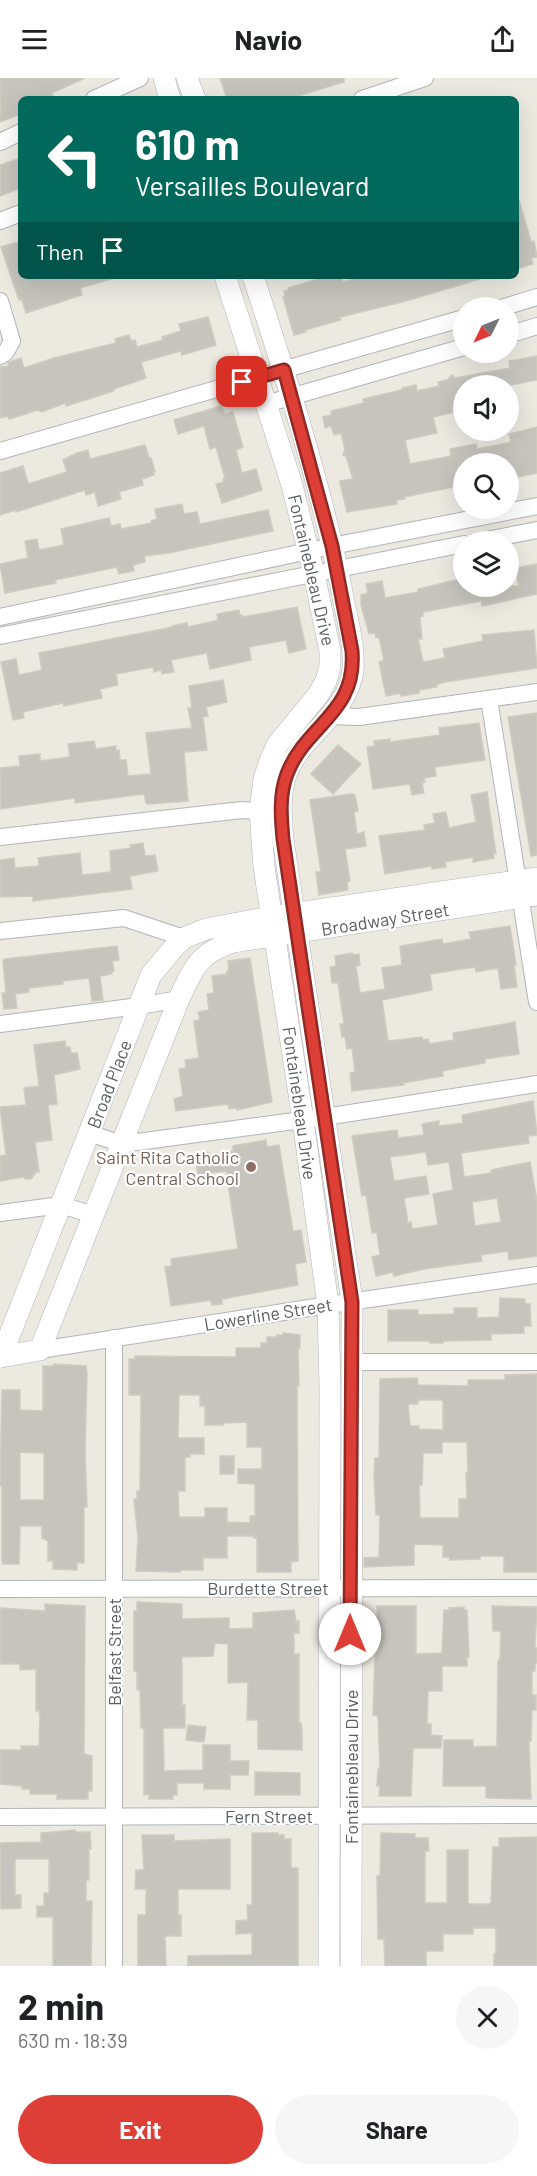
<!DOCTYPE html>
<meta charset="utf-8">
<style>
:root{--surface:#fff;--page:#f6f6f6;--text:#202124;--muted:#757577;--accent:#dd3e36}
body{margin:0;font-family:Barlow,sans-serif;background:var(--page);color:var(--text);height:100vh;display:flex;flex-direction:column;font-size:22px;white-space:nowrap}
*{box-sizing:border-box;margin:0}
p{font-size:20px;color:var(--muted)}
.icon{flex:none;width:33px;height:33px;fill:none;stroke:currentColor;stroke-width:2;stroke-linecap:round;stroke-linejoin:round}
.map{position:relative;height:1888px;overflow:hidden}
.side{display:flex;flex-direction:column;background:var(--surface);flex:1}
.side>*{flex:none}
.guide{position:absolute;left:18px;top:18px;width:501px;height:183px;border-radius:9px;box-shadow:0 6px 24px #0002;background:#00695c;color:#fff;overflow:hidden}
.needle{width:39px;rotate:227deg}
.fabs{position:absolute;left:453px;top:219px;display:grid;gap:12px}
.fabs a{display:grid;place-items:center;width:66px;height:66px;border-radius:50%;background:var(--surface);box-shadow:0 6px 24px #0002;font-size:30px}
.pin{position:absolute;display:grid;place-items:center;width:51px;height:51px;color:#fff;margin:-26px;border-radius:12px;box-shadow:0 3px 9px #0006}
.me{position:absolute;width:66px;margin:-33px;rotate:0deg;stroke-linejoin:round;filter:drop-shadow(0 0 4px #0008)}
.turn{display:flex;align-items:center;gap:21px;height:126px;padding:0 18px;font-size:27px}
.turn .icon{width:78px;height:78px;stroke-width:2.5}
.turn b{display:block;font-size:42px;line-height:51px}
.then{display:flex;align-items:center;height:57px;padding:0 18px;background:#0003;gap:12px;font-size:22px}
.round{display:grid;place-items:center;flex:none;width:63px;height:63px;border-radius:32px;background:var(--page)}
.headline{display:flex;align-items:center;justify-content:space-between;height:102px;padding:0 18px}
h1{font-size:36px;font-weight:700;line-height:45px}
.primary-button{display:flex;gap:12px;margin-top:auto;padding:12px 18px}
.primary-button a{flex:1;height:69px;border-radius:36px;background:var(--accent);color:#fff;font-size:24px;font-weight:700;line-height:69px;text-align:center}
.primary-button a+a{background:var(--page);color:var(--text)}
header{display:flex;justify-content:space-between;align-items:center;height:78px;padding:0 18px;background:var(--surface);font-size:27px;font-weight:700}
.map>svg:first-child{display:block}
</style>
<header><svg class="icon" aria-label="menu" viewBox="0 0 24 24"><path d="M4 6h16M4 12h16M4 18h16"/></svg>Navio<svg class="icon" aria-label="share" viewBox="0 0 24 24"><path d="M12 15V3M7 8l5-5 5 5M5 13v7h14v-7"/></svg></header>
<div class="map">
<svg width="537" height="1888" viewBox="0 0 537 1888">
<rect width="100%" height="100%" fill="#ece9e1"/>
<g fill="#c7c4be" stroke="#d0cbc0" stroke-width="1.5" fill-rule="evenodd">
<polygon points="0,0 85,0 52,15 53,18 47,21 21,21 21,36 0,44"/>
<polygon points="220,0 344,0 344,4 288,21 227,21"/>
<polygon points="21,80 21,110 0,118 0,87"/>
<polygon points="519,122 531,164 534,163 537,179 531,180 533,186 516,191 516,123"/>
<polygon points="21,163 21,198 110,198 111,201 80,210 82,217 26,235 21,218 21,222 19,222 1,169"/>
<polygon points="328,198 341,198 343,204 365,198 479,198 480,201 406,223 340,239 341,242 305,252 306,254 294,257 283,219 285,218 284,213 289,212 288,210"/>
<polygon points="208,239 216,267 182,277 181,273 141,284 146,300 114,311 114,313 66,328 65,325 42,334 38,332 9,341 8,338 0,340 0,289 9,288 8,285 12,283 21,280 24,290 54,280 116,265 115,261 129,257 131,263 135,262 137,269 163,262 162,259 181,253 179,246"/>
<polygon points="537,278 537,302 505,308 464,308 464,332 433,339 437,355 405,362 410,386 451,378 450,371 476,366 477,371 511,364 509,356 537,349 537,395 508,401 508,386 464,386 464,407 404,419 405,421 397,422 397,426 347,434 340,405 340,403 353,401 346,378 343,377 345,371 341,355 334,357 331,348 325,350 323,339 331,337 331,333 364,325 363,321 401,312 403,310 416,307 417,313 439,308 438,304 447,302 452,297 455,300 510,290 509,283"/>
<polygon points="221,328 225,336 233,334 243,369 236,372 242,395 256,391 262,412 222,425 216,406 224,404 223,401 225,400 216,369 210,371 204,348 178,356 174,342"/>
<polygon points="145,367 149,380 151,380 155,394 153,394 154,397 142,401 143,407 119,414 121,421 98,428 95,414 86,417 85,412 16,434 16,432 0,437 0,395 23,388 28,405 31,405 67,394 63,382 77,375 88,372 90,381"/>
<polygon points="182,426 184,436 197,434 200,446 268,432 273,453 169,475 144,478 145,484 133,487 134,493 119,496 117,489 55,502 56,505 5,515 0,486 28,480 25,463 37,461 39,472 64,467 61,451 109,440 111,448 120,446 121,451 151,445 151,443 157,441 155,431"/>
<polygon points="537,486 537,516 482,528 481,523 423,534 423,538 420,539 422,561 418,561 423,584 445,580 443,571 483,563 482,557 534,552 537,590 445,604 436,607 437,609 419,612 419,615 401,618 400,615 386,618 379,584 384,582 379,559 376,560 375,555 369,556 361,527 361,517 368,515 366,506 382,503 385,520 418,514 418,511 464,500 464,508 519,508 515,490"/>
<polygon points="297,529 306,571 289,575 286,562 249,569 251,582 210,591 207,575 171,582 174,594 162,596 161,592 154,594 153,589 116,596 118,607 100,611 102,620 64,628 63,625 23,634 24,640 13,642 1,584 16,581 19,597 42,592 39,575 173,549 172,548 187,545 188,549 215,543 218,542 217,536 239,532 240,538 242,537 243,539"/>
<polygon points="223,602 227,624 206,629 208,638 203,639 207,672 184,674 188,723 148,726 146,725 144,716 75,725 75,720 1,731 0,690 20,688 19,678 40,676 40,683 70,679 68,666 94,663 96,671 116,668 116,673 119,672 120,682 126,682 128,698 151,696 146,655 192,650 188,630 192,630 189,608"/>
<polygon points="537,635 537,777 531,778 508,639"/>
<polygon points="479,645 485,682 435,689 436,698 424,700 425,704 422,705 424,715 412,717 410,706 373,711 367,669 375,668 374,663 390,661 390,664 440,657 439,650"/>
<polygon points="338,667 361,686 333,716 311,696"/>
<polygon points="487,714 496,776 493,776 494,780 473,784 473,779 445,784 446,789 432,791 431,788 385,796 379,758 425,752 424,747 435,745 433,736 446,734 449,750 476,744 471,717"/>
<polygon points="351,716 355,717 358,733 354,734 357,756 364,754 366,768 345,771 350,803 347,804 348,812 319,817 316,794 321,794 310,722"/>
<polygon points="143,765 145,778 155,777 158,793 130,798 132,811 33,823 33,818 0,819 0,782 14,780 15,790 39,788 38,780 80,775 82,797 111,794 110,773 131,770 130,767"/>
<polygon points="510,848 516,887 514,887 517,909 501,911 498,890 476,894 475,889 430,896 432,912 382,922 388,963 422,959 423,962 428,961 429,966 454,962 453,955 515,944 519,976 485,981 485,985 442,993 443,998 403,1005 404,1007 352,1013 350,995 355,994 352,970 347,971 345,959 342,959 340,946 344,946 338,905 332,905 330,889 336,888 335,878 352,875 353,877 359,876 360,887 356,888 360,915 385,911 382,890 402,887 400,868 442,861 443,866 471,861 469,854"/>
<polygon points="117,868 119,882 112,883 114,893 111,894 112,896 100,898 103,922 92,923 89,900 63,903 63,906 29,910 29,914 15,916 17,930 4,931 2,915 6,915 3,882 5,881"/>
<polygon points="250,880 272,1024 237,1032 237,1030 229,1031 228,1026 176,1033 174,1021 183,1018 179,991 186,990 185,982 199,980 194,943 200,942 198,934 209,932 207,916 214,915 212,898 227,896 227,893 229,893 228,883"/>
<polygon points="65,963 66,969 70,969 71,975 77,975 80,991 54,997 57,1026 48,1027 52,1062 35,1064 39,1094 36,1094 31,1101 26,1101 23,1099 0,1103 0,1078 6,1077 0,1029 26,1027 24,1010 39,1008 34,967"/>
<path d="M533,1023l4,34 -9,1 1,7 -68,10 3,24 28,-4 -1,-3 39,-8 7,39v55l-28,4 -1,-9 -27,4 1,6 -58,8 -30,7 -1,-4 -17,4 -4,-19 8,-2 -3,-22h-5l-6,-38 -4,1 -10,-60 45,-6 1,8 26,-3 -2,-11 17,-3v5l24,-3 -1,-8zM426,1074l2,13 21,-3 4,28 -20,4 5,31 -26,4 -1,-7 -3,1 -4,-25 25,-4 -3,-18 -32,5 -4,-24zM497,1120l4,24 -26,4 -3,-24z"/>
<polygon points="266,1062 267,1069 279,1067 293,1153 301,1152 306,1184 295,1186 298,1207 222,1221 222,1226 212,1227 211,1222 171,1228 165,1189 172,1188 171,1181 238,1171 226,1093 198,1097 195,1078 196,1076 208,1074 211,1077 233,1073 233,1068"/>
<polygon points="500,1220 525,1221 525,1226 530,1226 531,1248 524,1248 524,1255 491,1256 491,1262 443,1263 443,1265 430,1265 429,1263 388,1263 388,1232 418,1232 418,1237 454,1236 454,1230 477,1230 477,1240 499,1239"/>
<path d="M283,1255l17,2v13h-2l1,38h-2l1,175 -7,1v10h-34v-34h-3v-2h-27v22h-24v12h-23v2l-44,-1 2,-34 -4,-38h3v-8h3l1,-96h-12v-36h6v-3l101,1v-9h25v-5h6v-6h10v-2h6zM179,1317h21v11h5v19h18v-2l24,-1v25h15v22h-24v14l17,1v32h-5v7l-23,-1v-14h-22v9h-26l-1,-26h7v-34h5v-3h14v-16h-26z"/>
<path d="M54,1286l32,2 1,8 -2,78 2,55h-3v56h-7v7l-24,-1v-8h-5v-20l-6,-3v-12h-22l-1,38h-16l-1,-3v-75h-2l2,-96h18v20l23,1v-45h11zM20,1374l24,1v47h-24z"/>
<path d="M537,1296v198h-33v-16h-24v3l-30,1 -1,-3h-6v-12l-29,-1v21l-50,2v-9l15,-1 1,-42h-4l-2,-39 1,-18h4l1,-79 37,-1 1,7 50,1v-6h37v-5zM418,1322h25v30l-24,-1v-3h-9l-2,-22h10zM442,1364h25l1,31h-2l1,26h-8v19h-39l-1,-33h3l1,-32h19z"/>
<rect x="220" y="1378" width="14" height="18"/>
<polygon points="137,1524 182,1526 182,1541 229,1540 229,1551 253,1550 253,1535 294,1532 296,1543 299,1543 299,1555 294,1555 294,1577 299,1576 299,1645 301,1645 302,1654 302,1672 258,1671 258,1642 247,1642 248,1604 228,1605 228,1566 215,1565 213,1578 182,1579 182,1627 185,1627 185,1650 163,1650 164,1693 203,1692 203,1667 230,1667 230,1683 249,1683 248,1697 230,1697 230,1711 204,1711 204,1705 177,1705 177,1717 173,1717 173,1721 149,1721 149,1716 144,1717 144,1650 141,1650 140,1612 137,1612 137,1593 134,1593 134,1533 137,1533"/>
<polygon points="45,1526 85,1528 84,1676 92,1678 92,1713 88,1713 88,1721 57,1721 57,1716 30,1716 30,1711 22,1711 22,1708 0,1706 0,1672 21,1672 21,1668 39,1668 40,1638 39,1633 36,1633 36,1591 20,1592 20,1586 0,1586 0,1530 45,1533"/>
<polygon points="377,1528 416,1528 416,1576 442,1575 444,1532 450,1532 449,1530 464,1529 464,1532 467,1532 469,1579 467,1579 467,1588 442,1588 442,1613 428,1613 427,1646 431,1646 431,1657 442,1658 441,1670 413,1670 411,1718 379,1718 380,1708 377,1708 378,1691 380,1690 378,1638 373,1637 375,1579 377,1574 379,1574"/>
<polygon points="492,1528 537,1529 535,1567 535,1570 537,1570 537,1585 535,1585 535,1593 532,1593 532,1617 536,1617 536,1632 532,1632 531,1663 529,1663 531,1721 488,1720 486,1719 486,1708 443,1708 444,1662 473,1662 473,1669 497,1668 498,1582 500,1582 501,1553 493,1553"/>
<polygon points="188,1647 206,1649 204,1664 186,1662"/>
<polygon points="255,1694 300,1695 300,1717 255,1717"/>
<polygon points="75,1752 75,1754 90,1754 91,1771 89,1771 89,1802 86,1802 86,1823 92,1823 91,1888 53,1888 53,1839 37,1839 37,1828 44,1828 44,1815 49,1815 49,1781 15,1781 15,1817 21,1817 21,1830 1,1831 0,1765 41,1764 41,1755"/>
<polygon points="252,1755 278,1755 278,1757 284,1757 284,1761 291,1761 291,1790 298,1790 298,1888 188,1888 188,1878 252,1877 252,1855 236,1856 236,1843 248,1842 247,1827 252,1827"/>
<polygon points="381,1755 415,1756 415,1760 428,1760 429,1773 425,1773 425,1825 447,1825 447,1772 468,1772 468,1826 491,1826 493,1769 499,1769 499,1760 537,1759 537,1888 494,1888 494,1876 496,1876 496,1850 473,1850 473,1856 443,1856 443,1873 426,1873 426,1888 385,1888 384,1861 378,1861 377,1798 380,1798"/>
<polygon points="142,1757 174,1757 174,1763 230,1761 230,1811 178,1811 178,1837 181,1837 181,1858 165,1858 166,1888 138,1888 138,1837 146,1837 146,1811 135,1811 136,1792 144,1792"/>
</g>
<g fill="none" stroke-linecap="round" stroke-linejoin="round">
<g stroke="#b2b4b8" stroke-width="18">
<g id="minor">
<polyline points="94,21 140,0"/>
<polyline points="362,21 425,0"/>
<polyline points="0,64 21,54"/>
<polyline points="0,143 21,135"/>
<polyline points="0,223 12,263 6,274 0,278"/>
<polyline points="501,230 537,219"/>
<polyline points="508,257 537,248"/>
<polyline points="266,326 464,269"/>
<polyline points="0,373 464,240"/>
<polyline points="476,464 537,452"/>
<polyline points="0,539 332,468 537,428"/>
<polyline points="0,558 464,466"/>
<polyline points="489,621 537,924"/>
<polyline points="330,638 359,639 537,614"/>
<polyline points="0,759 242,732 271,734"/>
<polyline points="0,853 124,840 184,860"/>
<polyline points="0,946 139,928 179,921"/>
<polyline points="89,1055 122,1066 325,1039 537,1006"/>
<polyline points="0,1135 61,1127 94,1137"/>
<polyline points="114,1260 114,1888"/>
<polyline points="40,1272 328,1227 537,1197"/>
<polyline points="352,1284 537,1284"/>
<polyline points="0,1511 537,1510"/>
<polyline points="0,1739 537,1737"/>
</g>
</g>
<g stroke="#b2b4b8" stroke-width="22">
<g id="tertiary">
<polyline points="164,0 170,21"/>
<polyline points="187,0 195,21"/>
<polyline points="225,198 292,407 314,496 330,573 330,589 326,603 318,617 277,667 270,683 264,701 260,733 264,789 303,1042 328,1227 330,1310 329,1888"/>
<path d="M253,198c34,104 68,209 89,316 4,24 13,52 11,77 -4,45 -53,66 -67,106 -7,21 -5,42 -3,64l69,462 -1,665"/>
<path d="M0,1279l40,-7 139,-351c14,-31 20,-46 54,-57l304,-47"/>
<polyline points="1,1279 151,897 176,867 184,860 206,851 271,839 537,800"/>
</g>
</g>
<use href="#minor" stroke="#fff" stroke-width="16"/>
<use href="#tertiary" stroke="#fff" stroke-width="21"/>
</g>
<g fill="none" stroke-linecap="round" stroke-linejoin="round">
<g stroke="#902823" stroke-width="15">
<path id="route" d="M242,304l42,-12 48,176 20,105c5,63 -46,73 -65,123 -8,21 -6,43 -4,65l69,463 -2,332"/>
</g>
<use href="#route" stroke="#dd3e36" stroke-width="10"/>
</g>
<circle fill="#8d6e63" stroke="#fff" stroke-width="2" cx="251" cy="1089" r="6"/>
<g text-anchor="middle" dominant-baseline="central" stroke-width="4.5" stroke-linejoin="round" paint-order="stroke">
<g font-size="18" fill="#5a5d61" stroke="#fff">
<text transform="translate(312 492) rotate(77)">Fontainebleau Drive</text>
<text transform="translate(385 841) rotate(-9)">Broadway Street</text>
<text transform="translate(109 1006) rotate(-69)">Broad Place</text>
<text transform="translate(300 1025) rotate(82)">Fontainebleau Drive</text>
<text transform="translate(268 1236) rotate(-9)">Lowerline Street</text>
<text x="268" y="1510">Burdette Street</text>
<text transform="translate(114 1574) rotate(-90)">Belfast Street</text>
<text transform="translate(351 1689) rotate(-90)">Fontainebleau Drive</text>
<text x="269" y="1738">Fern Street</text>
</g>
<g font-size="18" fill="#785e54" stroke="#fff" text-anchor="end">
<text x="239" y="1079">Saint Rita Catholic<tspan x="239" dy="21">Central School</tspan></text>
</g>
</g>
</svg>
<div class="fabs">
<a><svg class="needle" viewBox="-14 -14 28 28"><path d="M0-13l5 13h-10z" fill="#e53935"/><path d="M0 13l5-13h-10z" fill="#757577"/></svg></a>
<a><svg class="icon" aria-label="sound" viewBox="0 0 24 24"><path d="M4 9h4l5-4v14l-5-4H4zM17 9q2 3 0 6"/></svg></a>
<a><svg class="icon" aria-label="search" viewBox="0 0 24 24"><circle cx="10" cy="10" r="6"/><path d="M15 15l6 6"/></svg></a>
<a><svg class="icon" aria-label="layers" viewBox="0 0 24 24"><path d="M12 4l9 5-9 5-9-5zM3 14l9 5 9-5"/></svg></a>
</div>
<div class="pin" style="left:242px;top:304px;background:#d93025"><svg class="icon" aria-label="arrive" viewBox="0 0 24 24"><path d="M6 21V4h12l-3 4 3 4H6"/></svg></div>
<svg class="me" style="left:350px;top:1556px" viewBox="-20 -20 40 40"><circle r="19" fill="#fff"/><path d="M0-13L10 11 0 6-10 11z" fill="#dd3e36"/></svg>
<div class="guide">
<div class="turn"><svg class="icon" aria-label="left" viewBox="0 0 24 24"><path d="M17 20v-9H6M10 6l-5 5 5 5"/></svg><div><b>610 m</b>Versailles Boulevard</div></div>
<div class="then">Then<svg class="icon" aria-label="arrive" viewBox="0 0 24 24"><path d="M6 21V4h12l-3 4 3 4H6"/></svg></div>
</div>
</div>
<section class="side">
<div class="headline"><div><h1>2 min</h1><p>630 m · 18:39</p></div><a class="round"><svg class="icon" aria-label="close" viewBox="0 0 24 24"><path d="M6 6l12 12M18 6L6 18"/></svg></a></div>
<div class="primary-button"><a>Exit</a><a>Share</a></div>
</section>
